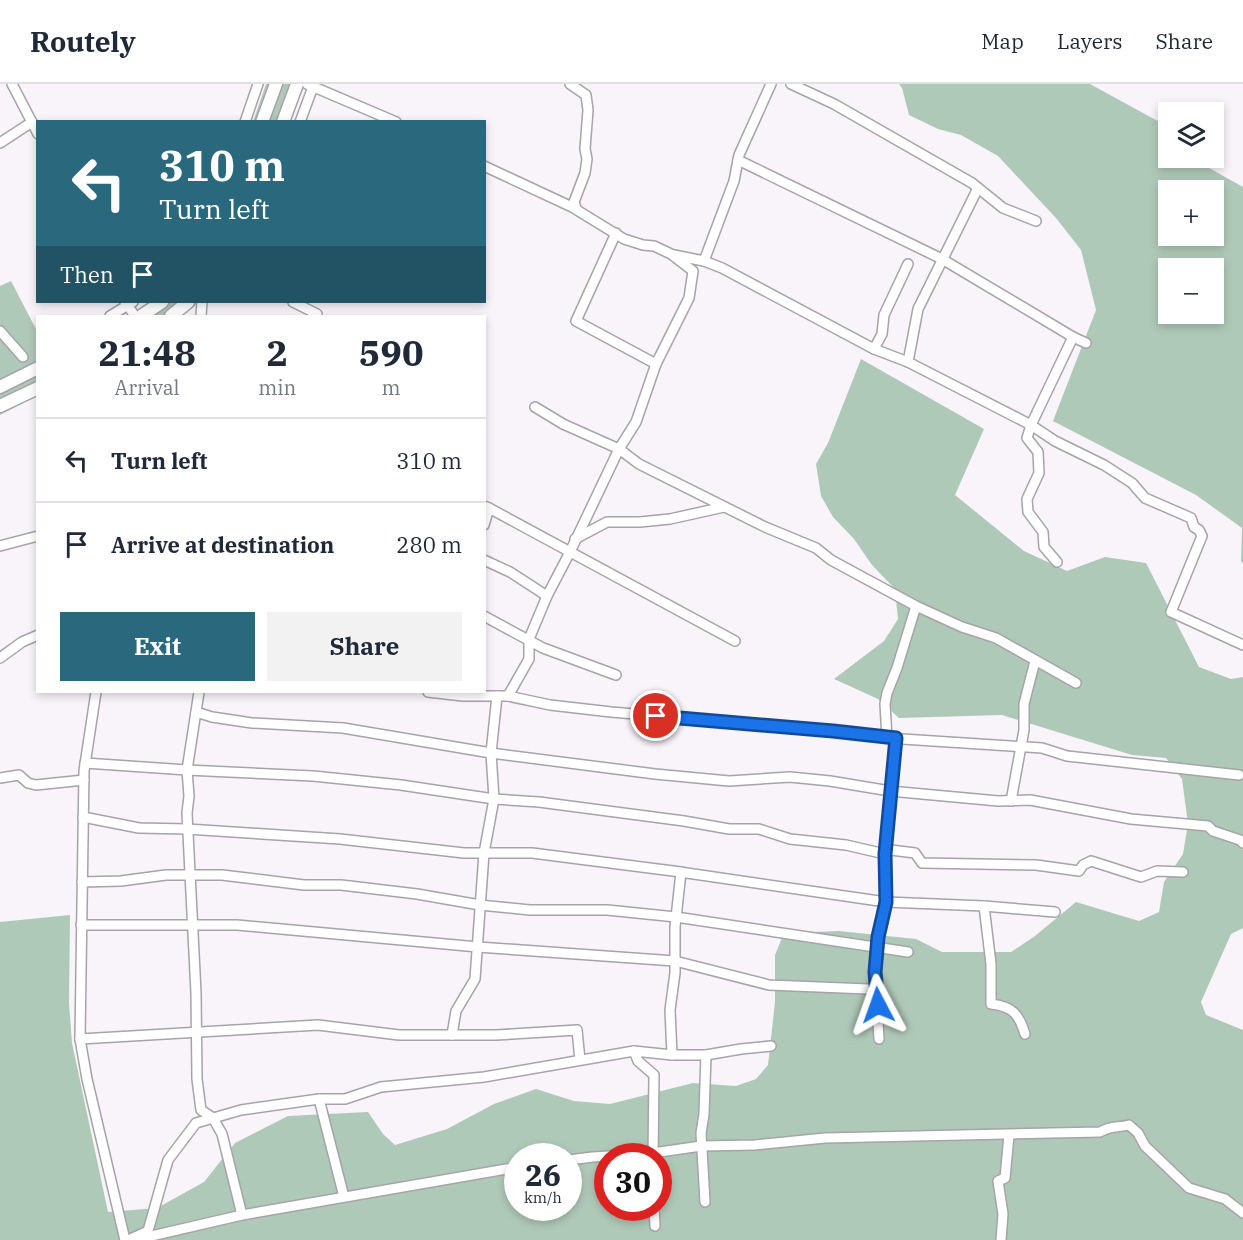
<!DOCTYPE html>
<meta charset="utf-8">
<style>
:root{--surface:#fff;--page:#f2f2f3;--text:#1f2937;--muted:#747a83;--line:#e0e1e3;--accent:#2a687e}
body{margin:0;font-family:"IBM Plex Serif",serif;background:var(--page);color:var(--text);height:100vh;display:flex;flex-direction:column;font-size:22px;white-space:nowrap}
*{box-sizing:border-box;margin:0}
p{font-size:20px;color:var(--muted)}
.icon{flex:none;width:33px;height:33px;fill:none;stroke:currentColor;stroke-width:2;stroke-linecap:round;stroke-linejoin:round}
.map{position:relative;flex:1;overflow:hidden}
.drawer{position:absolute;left:36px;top:231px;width:450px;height:378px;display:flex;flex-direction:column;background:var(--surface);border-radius:0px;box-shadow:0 3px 9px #0003}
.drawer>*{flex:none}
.guide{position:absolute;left:36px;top:36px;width:450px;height:183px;border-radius:0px;box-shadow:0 3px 9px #0003;background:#2a687e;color:#fff;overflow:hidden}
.tools{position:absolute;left:1158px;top:18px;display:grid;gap:12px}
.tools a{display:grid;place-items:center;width:66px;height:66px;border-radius:0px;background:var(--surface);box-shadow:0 3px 9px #0003;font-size:30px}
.speed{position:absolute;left:504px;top:1059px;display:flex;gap:12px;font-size:30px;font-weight:700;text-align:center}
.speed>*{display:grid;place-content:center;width:78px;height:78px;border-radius:50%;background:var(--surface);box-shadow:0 3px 9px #0003;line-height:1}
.speed small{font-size:15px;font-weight:400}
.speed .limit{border:9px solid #d22;background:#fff;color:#111}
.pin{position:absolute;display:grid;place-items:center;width:51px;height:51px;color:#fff;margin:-26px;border:3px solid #fff;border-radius:50%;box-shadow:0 2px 6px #0007}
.me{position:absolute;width:66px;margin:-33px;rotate:356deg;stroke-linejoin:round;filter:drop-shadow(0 0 4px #0008)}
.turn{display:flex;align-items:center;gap:21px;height:126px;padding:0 24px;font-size:27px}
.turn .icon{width:78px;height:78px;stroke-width:2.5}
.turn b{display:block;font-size:42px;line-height:51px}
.then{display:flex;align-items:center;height:57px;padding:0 24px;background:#0003;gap:12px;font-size:22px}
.eta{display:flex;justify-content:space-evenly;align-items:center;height:102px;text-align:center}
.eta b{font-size:36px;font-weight:800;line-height:42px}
.button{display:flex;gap:12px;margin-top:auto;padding:12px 24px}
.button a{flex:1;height:69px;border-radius:0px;background:var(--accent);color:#fff;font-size:24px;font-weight:800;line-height:69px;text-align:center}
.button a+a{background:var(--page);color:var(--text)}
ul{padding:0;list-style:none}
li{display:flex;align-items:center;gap:18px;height:84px;padding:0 24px;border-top:2px solid var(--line)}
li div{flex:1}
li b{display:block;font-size:22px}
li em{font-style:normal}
header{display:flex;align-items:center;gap:36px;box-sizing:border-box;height:84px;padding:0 30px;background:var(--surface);border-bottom:2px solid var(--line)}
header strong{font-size:28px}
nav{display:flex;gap:33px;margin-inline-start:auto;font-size:21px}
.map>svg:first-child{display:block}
</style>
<header>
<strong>Routely</strong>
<nav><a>Map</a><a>Layers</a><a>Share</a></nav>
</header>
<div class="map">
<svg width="1243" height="1156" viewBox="0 0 1243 1156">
<rect width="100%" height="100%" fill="#f8f4fa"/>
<g fill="#afc9b8" fill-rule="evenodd">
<polygon points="266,0 302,0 289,37 253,38"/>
<path d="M899,0h191l75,41 3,5v28h23l52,29v377l-2,-3 1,-33 -46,-33 -143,-74 43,-111 -15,-60 -25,-32 -58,-62 -37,-21 -23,-6 -29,-14 -7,-27zM1168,106h46v46h-46zM1168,184h46v46h-46z"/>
<polygon points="11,197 37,247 37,312 0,331 0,202"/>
<polygon points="152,218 199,218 182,232 127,232"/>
<path d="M861,275l123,70 -29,66 69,56 43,20 38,-14 41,6 53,104 32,12 12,-2v251l-12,6 -30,68 5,13 37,15v210h-1243v-318l70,-7 -1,88 3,40 36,169 49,-4 47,-26 31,-39 53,-27 80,-4 15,22 12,11 52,-16 47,-25 42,-15 38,12 36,3 83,-21 43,3 20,-7 12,-14 7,-63v-47l9,-22 55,-2 77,8 26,13h69l24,-16 41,-34 63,19 20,-9 5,-30 19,-28 5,-30 -6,-45 -16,-21 -34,-3 -130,-40 -103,3 -21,-19 -44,-20 50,-38 14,-22 -3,-30 -23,-24 -18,-26 -21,-22 -12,-21 -5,-32 12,-21zM518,1072h50v52h-50zM608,1072h50v52h-50z"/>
</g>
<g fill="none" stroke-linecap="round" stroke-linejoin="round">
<g stroke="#a6a3a9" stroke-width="12">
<g id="minor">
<polyline points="12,0 38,50"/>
<polyline points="307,0 396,38"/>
<polyline points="570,0 586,11 588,26 585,65 587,75 585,89 574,118 576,124"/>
<polyline points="791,0 834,20 972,99 1003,124 1036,137"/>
<polyline points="245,38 258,0"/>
<polyline points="300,38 314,0"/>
<polyline points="0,59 32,38"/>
<polyline points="738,76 942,175 1073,253 1031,341 1027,354 1038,368 1039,389 1027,415 1028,428 1043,448 1044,463 1057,478"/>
<polyline points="484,82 572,123 624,155 643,161 654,162 671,170 693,187 689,214 656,280 636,338 619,365 570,468 547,512 529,555 529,575 508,612"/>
<polyline points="616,149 576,237 656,280"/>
<polyline points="674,171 704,177 734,97 739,71 771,0"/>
<polyline points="704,177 722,184 874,265 908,278 1031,341 1055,357 1104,381 1132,399 1145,414 1191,434 1194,443 1199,446 1202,452 1171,528 1243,561"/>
<polyline points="125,218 135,232"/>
<polyline points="293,218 317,230 315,232"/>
<polyline points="110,232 133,218"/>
<polyline points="201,232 202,218"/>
<polyline points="0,247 23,273"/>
<polyline points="1073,253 1086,259"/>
<polyline points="874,265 882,250 884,231 908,180"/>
<polyline points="908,278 918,225 978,104"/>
<polyline points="535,323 563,340 619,365 639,380 765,443 816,464 831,476 916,522 962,543 996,554 1076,599"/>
<polyline points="484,422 489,424 484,441"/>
<polyline points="489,424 735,557"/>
<polyline points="575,455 607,438 640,438 670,435 724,423"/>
<polyline points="0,462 38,452"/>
<polyline points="484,476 510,488 547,512"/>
<polyline points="484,532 543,564 616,591"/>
<polyline points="0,574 22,558 38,551"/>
<polyline points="96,608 84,687 80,955 87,995 125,1156"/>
<polyline points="199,608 187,686 189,712 187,729 196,909 197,995 201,1026 213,1034 222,1050 242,1131"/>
<polyline points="428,608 463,612 508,612 550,621 611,628 833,647 887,654 1042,664 1067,672 1239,691"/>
<polyline points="196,628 212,633 252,639 343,644 491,669 655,690 729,697 790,693 830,697 890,707 998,717 1030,716 1131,735 1208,742 1213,747 1240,756 1243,759"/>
<polyline points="887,654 885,620 887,609 897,584 916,522"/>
<polyline points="85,679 187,686 313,692 401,701 494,715 539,718 684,737 729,745 759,745 790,755 846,761 885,770 891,766 915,769 922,779 1036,781 1079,787 1083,781 1091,777 1141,793 1157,787 1183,788"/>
<polyline points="0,694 19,691 28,699 36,701 84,696"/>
<polyline points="1011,717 1024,646 1024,620 1035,577"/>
<polyline points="83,733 139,744 187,745 340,755 464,769 532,769 673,787 886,818 984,822 1055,828"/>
<polyline points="82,798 121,797 166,791 222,791 304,801 341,801 417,810 480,821 530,826 607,826 676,833 908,868"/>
<path d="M984,822l7,58v40c21,2 28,10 34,30"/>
<polyline points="81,841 237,841 281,845 478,863 675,877 769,901 868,905 877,907"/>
<polyline points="452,951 456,927 475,895 484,769 494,715 491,669 497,612"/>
<polyline points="80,955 318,941 399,951 496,951 577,946 580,976"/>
<polyline points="879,955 875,888 878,853 882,842 886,818 885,770 896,654"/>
<polyline points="634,967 638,977 654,991 653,1072"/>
<polyline points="672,971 670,926 675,889 675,843 681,788"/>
<polyline points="319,1015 344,1113"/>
<path d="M568,1076l25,-3 60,-4 48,-7 54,-1 70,-7 275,-6c11,-7 17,-4 29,-7l9,8 7,13 44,42 36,11 18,14"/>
<polyline points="705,1118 701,1049 704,1030 706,971"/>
<polyline points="654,1124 655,1142"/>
<polyline points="143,1154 242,1131 518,1083"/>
<polyline points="128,1156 148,1147 168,1076 196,1039 241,1026 319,1015 345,1015 381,1003 484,993 634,967 672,971 706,971 741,965 771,962"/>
<polyline points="1001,1156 1003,1130 998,1097 1005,1094 1009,1051"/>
</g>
</g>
<g stroke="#a6a3a9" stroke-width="15">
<g id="highway">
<polyline points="262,38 276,0"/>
<polyline points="283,38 297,0"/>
<polyline points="141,232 162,218"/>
<polyline points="171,232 188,218"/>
<polyline points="0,303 38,284"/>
<polyline points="0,322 38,304"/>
</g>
</g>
<use href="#minor" stroke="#fff" stroke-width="9"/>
<use href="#highway" stroke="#fff" stroke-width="12"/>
</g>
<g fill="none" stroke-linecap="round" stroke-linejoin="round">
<g stroke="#114b97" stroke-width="15">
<polyline id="route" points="656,632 833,647 896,654 885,770 886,818 878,853 875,888 878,921"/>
</g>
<use href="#route" stroke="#1a73e8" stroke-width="10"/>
</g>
</svg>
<div class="tools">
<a><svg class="icon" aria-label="layers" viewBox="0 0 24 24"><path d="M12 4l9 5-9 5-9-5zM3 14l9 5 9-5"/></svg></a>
<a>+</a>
<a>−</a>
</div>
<div class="speed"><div>26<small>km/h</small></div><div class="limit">30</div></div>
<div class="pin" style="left:656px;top:632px;background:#d93025"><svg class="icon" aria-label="arrive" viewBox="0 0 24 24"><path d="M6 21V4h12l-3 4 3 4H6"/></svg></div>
<svg class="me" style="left:878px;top:921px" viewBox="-20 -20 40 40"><path d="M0-17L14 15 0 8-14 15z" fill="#1a73e8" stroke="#fff" stroke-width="4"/></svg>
<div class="guide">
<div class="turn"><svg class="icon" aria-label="left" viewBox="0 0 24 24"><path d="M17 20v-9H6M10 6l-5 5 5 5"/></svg><div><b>310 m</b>Turn left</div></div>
<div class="then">Then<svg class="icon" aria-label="arrive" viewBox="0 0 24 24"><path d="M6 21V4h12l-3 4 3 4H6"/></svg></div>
</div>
<section class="drawer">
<div class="eta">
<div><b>21:48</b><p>Arrival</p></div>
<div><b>2</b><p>min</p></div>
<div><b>590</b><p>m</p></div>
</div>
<ul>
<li><svg class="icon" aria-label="left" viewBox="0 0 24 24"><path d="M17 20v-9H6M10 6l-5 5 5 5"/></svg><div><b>Turn left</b></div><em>310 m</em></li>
<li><svg class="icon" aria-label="arrive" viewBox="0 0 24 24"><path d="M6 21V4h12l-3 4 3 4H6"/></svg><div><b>Arrive at destination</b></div><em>280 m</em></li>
</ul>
<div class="button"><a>Exit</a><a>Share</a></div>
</section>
</div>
